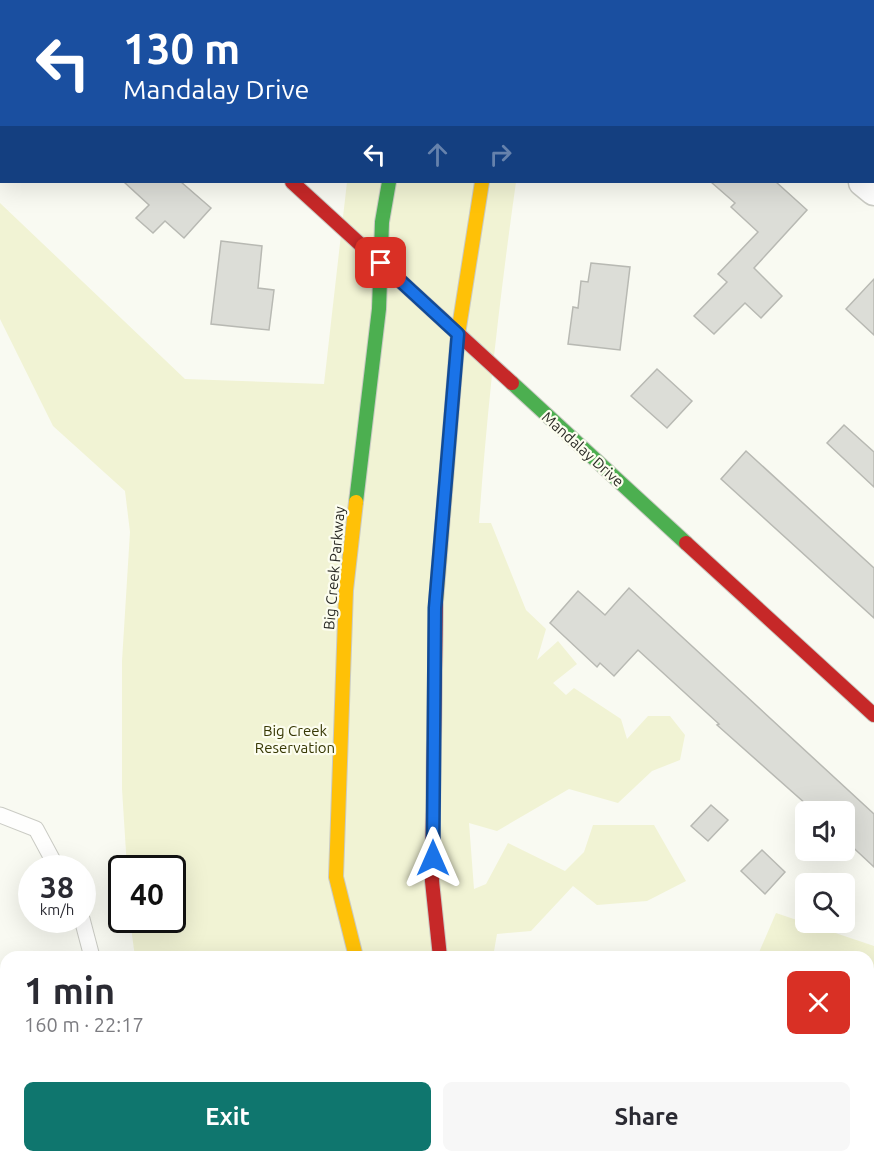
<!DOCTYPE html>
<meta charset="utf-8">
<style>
:root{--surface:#fff;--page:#f7f7f7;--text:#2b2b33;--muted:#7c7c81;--accent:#0f766e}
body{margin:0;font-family:Ubuntu,sans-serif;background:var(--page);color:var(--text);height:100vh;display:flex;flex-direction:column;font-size:22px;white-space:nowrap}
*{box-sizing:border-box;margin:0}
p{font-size:20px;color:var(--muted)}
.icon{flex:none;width:33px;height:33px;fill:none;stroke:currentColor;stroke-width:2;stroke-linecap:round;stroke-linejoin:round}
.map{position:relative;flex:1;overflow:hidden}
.side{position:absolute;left:0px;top:951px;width:874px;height:212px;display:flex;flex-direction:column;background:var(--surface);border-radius:18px 18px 0 0;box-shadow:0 6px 24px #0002}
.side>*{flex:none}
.banner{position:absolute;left:0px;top:0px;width:874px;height:183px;box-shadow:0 6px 24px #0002;background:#1a4fa0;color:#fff;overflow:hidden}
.controls{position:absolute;left:795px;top:801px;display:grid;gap:12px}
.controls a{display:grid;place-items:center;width:60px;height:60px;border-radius:9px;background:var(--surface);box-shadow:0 6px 24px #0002;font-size:30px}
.speed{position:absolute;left:18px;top:855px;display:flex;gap:12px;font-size:30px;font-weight:700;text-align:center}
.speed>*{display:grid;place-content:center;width:78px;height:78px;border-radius:50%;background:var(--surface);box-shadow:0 6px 24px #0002;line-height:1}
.speed small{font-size:15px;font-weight:400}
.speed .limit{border:3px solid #111;border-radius:9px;background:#fff;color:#111}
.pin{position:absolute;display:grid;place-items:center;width:51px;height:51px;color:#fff;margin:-26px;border-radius:12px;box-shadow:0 3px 9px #0006}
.me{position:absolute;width:66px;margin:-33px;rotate:0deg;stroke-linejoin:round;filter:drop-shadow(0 0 4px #0008)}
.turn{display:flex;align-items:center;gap:21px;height:126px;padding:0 24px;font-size:27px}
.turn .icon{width:78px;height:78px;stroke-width:2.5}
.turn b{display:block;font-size:42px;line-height:51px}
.lanes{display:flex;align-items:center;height:57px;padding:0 24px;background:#0003;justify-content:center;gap:30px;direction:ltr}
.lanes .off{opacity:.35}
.round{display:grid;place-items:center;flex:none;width:63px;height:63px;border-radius:9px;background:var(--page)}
.overview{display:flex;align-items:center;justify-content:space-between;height:102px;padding:0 24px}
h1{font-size:36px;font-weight:700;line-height:45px}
.button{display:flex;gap:12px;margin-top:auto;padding:12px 24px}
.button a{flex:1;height:69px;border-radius:9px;background:var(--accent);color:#fff;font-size:24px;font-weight:700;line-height:69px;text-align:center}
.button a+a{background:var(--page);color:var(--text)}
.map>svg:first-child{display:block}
</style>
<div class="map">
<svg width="874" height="1162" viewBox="0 0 874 1162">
<rect width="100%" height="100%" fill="#f9faf2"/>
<g fill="#f1f3d4">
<polygon points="376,0 546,0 376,2"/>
<path d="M347,182h169c-16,113 -29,227 -37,341h12l35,87 20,19 -9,31 21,-19 19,23 -24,19 13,12 8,-7 47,31 6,20 21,-23h22l15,19 -5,25 -28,11 -34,32 -49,-14 -72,42 -28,-8 5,66 12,-5 22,-41 57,28 19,-19 9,-27h61l32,56 -39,20 -50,4 -24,-19 -42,45 -34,3 -4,23h-358l-5,-37h42v-52h-45l-5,-79v-128l8,-129 -5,-41 -72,-65 -53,-107v-116l185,176 139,5z"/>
<polygon points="776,913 874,946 874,1059 869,1055 868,957 757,957"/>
<polygon points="874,1106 874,1162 748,1162 757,1156 868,1156 869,1109"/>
<polygon points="527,1156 529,1162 170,1162 169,1157"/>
<polygon points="634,1157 634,1156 709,1157 706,1162 635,1162"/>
</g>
<g fill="#dcddd7" stroke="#b8b9b3" stroke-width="1.5">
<polygon points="124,182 181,182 211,208 184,238 165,221 153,233 136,218 149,205"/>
<polygon points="711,182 776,182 807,210 754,268 782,296 761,318 745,303 714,334 694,316 727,282 718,274 758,232 731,207 735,203"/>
<polygon points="221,241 262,246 258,288 274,290 269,330 211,324"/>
<polygon points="591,263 630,267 620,350 568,344 573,307 578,308 581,281 588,282"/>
<polygon points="874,279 874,335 846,309"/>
<polygon points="657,369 692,401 667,428 631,396"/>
<polygon points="844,425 874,452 874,487 827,443"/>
<polygon points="746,451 874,568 874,618 721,479"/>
<polygon points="629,588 874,814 874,867 844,839 844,812 815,812 717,725 719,724 638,650 614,676 600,663 597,667 550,623 578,591 605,615"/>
<polygon points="711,805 728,820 708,841 691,826"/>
<polygon points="762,850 785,872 765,894 741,871"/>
</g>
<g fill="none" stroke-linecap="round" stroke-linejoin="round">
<g stroke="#cacbc4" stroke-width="17">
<g id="lane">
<polyline points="0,815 36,829 57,868"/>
<polyline points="82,919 92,957"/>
<polyline points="0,1038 6,1039"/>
<polyline points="145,1162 145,1156"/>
</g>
</g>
<g stroke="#cacbc4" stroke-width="31">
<g id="street">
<polyline points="93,0 95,2"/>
<polyline points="666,0 668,2"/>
<polyline points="863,182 874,191"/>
</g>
</g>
<g stroke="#cacbc4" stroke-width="16">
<g id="fast">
<polyline points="512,383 686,543"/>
<polyline points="356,502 379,309 382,222 389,182"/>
</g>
</g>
<g stroke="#cacbc4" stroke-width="16">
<g id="slow">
<polyline points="436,601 458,334 482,182"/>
<polyline points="356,957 336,877 346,590 356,502"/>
<polyline points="427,1156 430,1162"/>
</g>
</g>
<g stroke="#cacbc4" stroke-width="16">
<g id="jam">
<polyline points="419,0 419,2"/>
<polyline points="509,0 509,2"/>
<polyline points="292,182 512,383"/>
<polyline points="686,543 874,715"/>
<polyline points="436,601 432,881 440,957"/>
<polyline points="468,1156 469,1162"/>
</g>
</g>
<use href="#lane" stroke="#fefefd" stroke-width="15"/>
<use href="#street" stroke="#fefefd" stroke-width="28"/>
<use href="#fast" stroke="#4caf50" stroke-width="14"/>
<use href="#slow" stroke="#ffc107" stroke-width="14"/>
<use href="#jam" stroke="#c62828" stroke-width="14"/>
</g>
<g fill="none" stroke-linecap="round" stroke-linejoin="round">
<g stroke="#114b97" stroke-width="15">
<polyline id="route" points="381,263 458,334 435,608 433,858"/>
</g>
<use href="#route" stroke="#1a73e8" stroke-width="10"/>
</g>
<g text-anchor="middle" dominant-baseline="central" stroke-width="4.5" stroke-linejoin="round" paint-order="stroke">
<g font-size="15" fill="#2a2a25" stroke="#fcfdef">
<text transform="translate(583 449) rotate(42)">Mandalay Drive</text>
<text transform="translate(334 568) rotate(-85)">Big Creek Parkway</text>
</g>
<g font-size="15" fill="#373804" stroke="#fcfdef">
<text x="295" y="730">Big Creek<tspan x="295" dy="17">Reservation</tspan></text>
</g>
</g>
</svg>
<div class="controls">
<a><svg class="icon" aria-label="sound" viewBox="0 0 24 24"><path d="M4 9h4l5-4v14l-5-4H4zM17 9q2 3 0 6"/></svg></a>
<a><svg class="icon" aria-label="search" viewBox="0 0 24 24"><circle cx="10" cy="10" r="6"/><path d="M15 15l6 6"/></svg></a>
</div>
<div class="speed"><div>38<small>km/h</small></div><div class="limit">40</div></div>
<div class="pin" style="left:381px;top:263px;background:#d93025"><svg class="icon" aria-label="arrive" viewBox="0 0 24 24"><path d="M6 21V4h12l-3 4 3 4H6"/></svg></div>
<svg class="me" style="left:433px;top:858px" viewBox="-20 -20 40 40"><path d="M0-17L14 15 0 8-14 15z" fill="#1a73e8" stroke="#fff" stroke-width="4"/></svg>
<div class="banner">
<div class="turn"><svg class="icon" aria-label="left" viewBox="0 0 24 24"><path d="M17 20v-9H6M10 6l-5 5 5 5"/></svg><div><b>130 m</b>Mandalay Drive</div></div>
<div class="lanes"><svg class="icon" aria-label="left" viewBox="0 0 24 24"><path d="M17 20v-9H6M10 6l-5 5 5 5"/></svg><svg class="icon off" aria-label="ahead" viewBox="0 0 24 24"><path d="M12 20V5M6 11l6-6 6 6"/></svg><svg class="icon off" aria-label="right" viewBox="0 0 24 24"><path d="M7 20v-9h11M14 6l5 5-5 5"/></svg></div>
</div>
<section class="side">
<div class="overview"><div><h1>1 min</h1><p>160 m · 22:17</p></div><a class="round" style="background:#d93025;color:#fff"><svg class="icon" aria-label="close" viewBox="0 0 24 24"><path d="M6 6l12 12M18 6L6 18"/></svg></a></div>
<div class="button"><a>Exit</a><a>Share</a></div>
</section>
</div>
